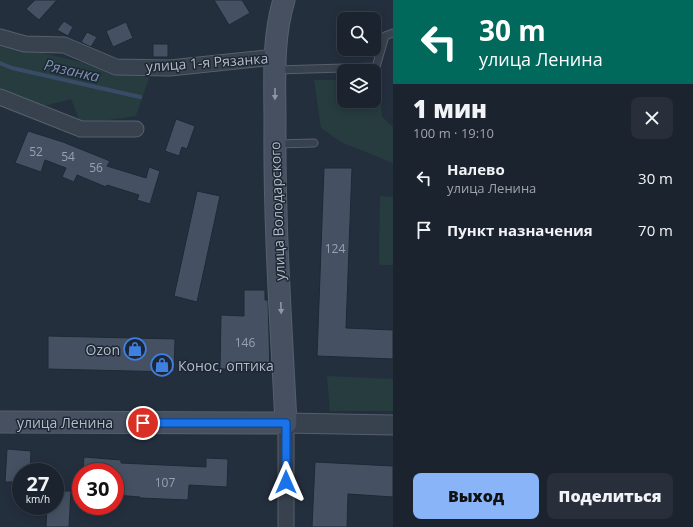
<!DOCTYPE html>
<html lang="ru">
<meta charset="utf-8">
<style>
:root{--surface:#1b232e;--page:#282f3a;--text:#f1f3f6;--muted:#a0a4aa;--line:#39404a;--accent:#8ab4f8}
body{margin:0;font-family:"Open Sans",sans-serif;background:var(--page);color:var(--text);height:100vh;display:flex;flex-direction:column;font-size:15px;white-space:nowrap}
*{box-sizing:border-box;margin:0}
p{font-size:13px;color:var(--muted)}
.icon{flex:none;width:22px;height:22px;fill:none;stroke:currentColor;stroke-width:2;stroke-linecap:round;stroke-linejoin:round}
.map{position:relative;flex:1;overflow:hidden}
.panel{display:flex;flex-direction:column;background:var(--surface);width:300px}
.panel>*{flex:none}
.banner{background:#00695c;color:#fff;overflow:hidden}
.tools{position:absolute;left:337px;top:12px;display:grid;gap:8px}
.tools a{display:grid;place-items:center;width:44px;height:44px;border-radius:8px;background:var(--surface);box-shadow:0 2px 10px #0003,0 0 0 1px var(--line);font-size:20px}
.speed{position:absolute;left:12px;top:463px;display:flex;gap:8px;font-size:20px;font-weight:700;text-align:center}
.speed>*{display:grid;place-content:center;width:52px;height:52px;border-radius:50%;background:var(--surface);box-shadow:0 2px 10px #0003,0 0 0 1px var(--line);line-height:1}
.speed small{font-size:10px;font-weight:400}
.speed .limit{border:6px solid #d22;background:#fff;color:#111}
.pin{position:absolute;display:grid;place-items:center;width:34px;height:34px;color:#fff;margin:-17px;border:2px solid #fff;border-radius:50%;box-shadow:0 1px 4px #0007}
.me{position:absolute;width:44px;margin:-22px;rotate:0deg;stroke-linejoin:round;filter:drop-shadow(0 0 3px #0008)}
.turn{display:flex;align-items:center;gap:14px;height:84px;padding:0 20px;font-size:18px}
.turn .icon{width:52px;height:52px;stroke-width:2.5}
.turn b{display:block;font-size:28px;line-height:34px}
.round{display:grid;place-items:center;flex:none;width:42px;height:42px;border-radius:8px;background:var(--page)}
.summary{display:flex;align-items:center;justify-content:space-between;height:68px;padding:0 20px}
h1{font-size:24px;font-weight:800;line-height:30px}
.button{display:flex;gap:8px;margin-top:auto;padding:8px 20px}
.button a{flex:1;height:46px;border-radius:8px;background:var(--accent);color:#111;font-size:16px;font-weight:800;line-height:46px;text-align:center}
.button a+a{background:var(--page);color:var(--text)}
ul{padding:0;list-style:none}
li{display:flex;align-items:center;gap:12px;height:52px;padding:0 20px}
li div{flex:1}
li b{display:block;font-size:15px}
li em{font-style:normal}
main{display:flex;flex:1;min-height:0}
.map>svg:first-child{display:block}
</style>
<main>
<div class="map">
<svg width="393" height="527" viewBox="0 0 393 527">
<rect width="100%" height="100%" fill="#242f3e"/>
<g fill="#263c3f">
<polygon points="0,43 149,78 136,116 81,124 71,99 40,107 0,93"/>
<polygon points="378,79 382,117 393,127 393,163 341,142 321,128 314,80 344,80 344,101 374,101 374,80"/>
<polygon points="380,196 393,197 393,265 379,265"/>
<polygon points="327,376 393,379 393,411 330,411"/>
</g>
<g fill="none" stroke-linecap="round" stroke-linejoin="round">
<polyline stroke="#394c67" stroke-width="4" points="0,63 12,68 140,97"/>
</g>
<g fill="#455162" stroke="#1f2835">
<polygon points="35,0 57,0 39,20 26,9"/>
<polygon points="214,0 242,0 250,13 229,25"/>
<polygon points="64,21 73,27 68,36 57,30"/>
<polygon points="126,22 133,38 113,47 106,31"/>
<polygon points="87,32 97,37 91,47 81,42"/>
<rect x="153" y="44" width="15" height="13"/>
<polygon points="176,119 195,126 187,149 182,147 179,156 165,151"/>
<polygon points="28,131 63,142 110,161 107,166 146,178 149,167 160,171 150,204 137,200 139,195 107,185 106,187 77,175 74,182 62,177 66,168 45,160 41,172 15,163"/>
<polygon points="324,168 352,168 346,328 393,330 393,359 317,356"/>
<polygon points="197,191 220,196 197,302 174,296"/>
<polygon points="244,290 265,290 265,300 268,300 270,370 220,369 221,315 244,316"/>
<polygon points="48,336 175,339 174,372 48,369"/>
<polygon points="7,449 31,451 30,472 21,472 21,482 5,482"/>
<polygon points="84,457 121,460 121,463 206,467 206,458 228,459 227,487 189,485 188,500 140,498 140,497 115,495 115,472 83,472"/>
<polygon points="315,462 393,466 393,497 348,494 347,527 312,527"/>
<polygon points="55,491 71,491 69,527 46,527 47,506 55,506"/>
</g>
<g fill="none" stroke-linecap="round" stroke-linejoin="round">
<g stroke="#565f6c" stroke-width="9">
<g id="service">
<polyline points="277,70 376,67 385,36 393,33"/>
<polyline points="277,144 314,143"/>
</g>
</g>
<g stroke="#565f6c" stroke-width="17">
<g id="minor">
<polyline points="0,37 25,44 64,45 116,67 170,68 276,57"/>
<polyline points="0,97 81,129 136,129"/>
<polyline points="286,423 286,527"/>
</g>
</g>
<g stroke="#565f6c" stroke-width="21">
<polyline id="tertiary" points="286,423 393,425"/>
</g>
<g stroke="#565f6c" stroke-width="23">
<path id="secondary" d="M0,422l286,1c-5,-100 -12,-200 -11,-300 0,-40 -3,-84 9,-123"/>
</g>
<use href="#service" stroke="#38414e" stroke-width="7"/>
<use href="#minor" stroke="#38414e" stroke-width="15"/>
<use href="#tertiary" stroke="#38414e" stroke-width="19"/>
<use href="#secondary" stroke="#465061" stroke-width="21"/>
</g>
<defs><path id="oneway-solid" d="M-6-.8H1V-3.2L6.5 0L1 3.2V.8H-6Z"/></defs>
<g fill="#8e96a5">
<use href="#oneway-solid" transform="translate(275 94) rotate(90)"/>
<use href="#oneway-solid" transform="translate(281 308) rotate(88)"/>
</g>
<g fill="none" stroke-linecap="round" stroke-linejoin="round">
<g stroke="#114b97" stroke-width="10">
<polyline id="route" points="143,423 286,423 286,482"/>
</g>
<use href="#route" stroke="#1a73e8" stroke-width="7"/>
</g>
<defs>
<g id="shop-ring" transform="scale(1.15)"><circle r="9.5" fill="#1d2633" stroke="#3f7fe0" stroke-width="1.5"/><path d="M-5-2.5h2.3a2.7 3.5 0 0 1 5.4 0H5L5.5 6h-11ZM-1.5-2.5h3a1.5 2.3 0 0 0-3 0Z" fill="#3f7fe0"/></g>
</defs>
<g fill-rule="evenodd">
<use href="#shop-ring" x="135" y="349"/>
<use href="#shop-ring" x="162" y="365"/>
</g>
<g text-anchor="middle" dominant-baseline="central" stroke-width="3" stroke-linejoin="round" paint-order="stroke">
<g font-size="12" fill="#98a1af">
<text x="36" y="151">52</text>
<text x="68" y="156">54</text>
<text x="96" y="167">56</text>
<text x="335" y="248">124</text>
<text x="245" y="342">146</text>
<text x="165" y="482">107</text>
</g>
<g font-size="14" fill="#b4bcc9" stroke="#1d2633">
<text transform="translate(207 62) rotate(-4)">улица 1-я Рязанка</text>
<text transform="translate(277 211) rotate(-92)">улица Володарского</text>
<text x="65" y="422">улица Ленина</text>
</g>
<g font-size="14" fill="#b4bcc9" stroke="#1d2633" text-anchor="end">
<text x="120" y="349">Ozon</text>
<text x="178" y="365" text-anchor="start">Конос, оптика</text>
</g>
<g font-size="15" font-style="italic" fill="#7c92b1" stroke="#1d2633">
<text transform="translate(72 70) rotate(13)">Рязанка</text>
</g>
</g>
</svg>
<div class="tools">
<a><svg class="icon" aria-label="search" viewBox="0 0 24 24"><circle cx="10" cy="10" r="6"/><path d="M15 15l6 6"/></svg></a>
<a><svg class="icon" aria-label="layers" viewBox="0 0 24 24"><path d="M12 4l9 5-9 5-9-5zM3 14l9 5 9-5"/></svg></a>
</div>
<div class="speed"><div>27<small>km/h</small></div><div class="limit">30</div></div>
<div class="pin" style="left:143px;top:423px;background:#d93025"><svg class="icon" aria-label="arrive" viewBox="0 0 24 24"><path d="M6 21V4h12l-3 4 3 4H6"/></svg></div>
<svg class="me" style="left:286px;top:482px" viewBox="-20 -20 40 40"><path d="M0-17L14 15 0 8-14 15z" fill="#1a73e8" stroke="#fff" stroke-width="4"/></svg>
</div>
<section class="panel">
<div class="banner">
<div class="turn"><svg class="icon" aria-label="left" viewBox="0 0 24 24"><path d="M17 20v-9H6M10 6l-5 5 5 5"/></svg><div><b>30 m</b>улица Ленина</div></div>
</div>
<div class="summary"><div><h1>1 мин</h1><p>100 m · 19:10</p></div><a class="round"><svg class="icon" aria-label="close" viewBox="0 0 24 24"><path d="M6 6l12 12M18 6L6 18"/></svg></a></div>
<ul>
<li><svg class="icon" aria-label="left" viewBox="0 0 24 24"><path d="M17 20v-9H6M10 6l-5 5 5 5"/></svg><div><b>Налево</b><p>улица Ленина</p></div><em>30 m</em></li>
<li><svg class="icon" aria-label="arrive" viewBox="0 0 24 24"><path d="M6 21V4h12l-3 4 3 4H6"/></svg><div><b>Пункт назначения</b></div><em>70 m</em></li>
</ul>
<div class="button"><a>Выход</a><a>Поделиться</a></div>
</section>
</main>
